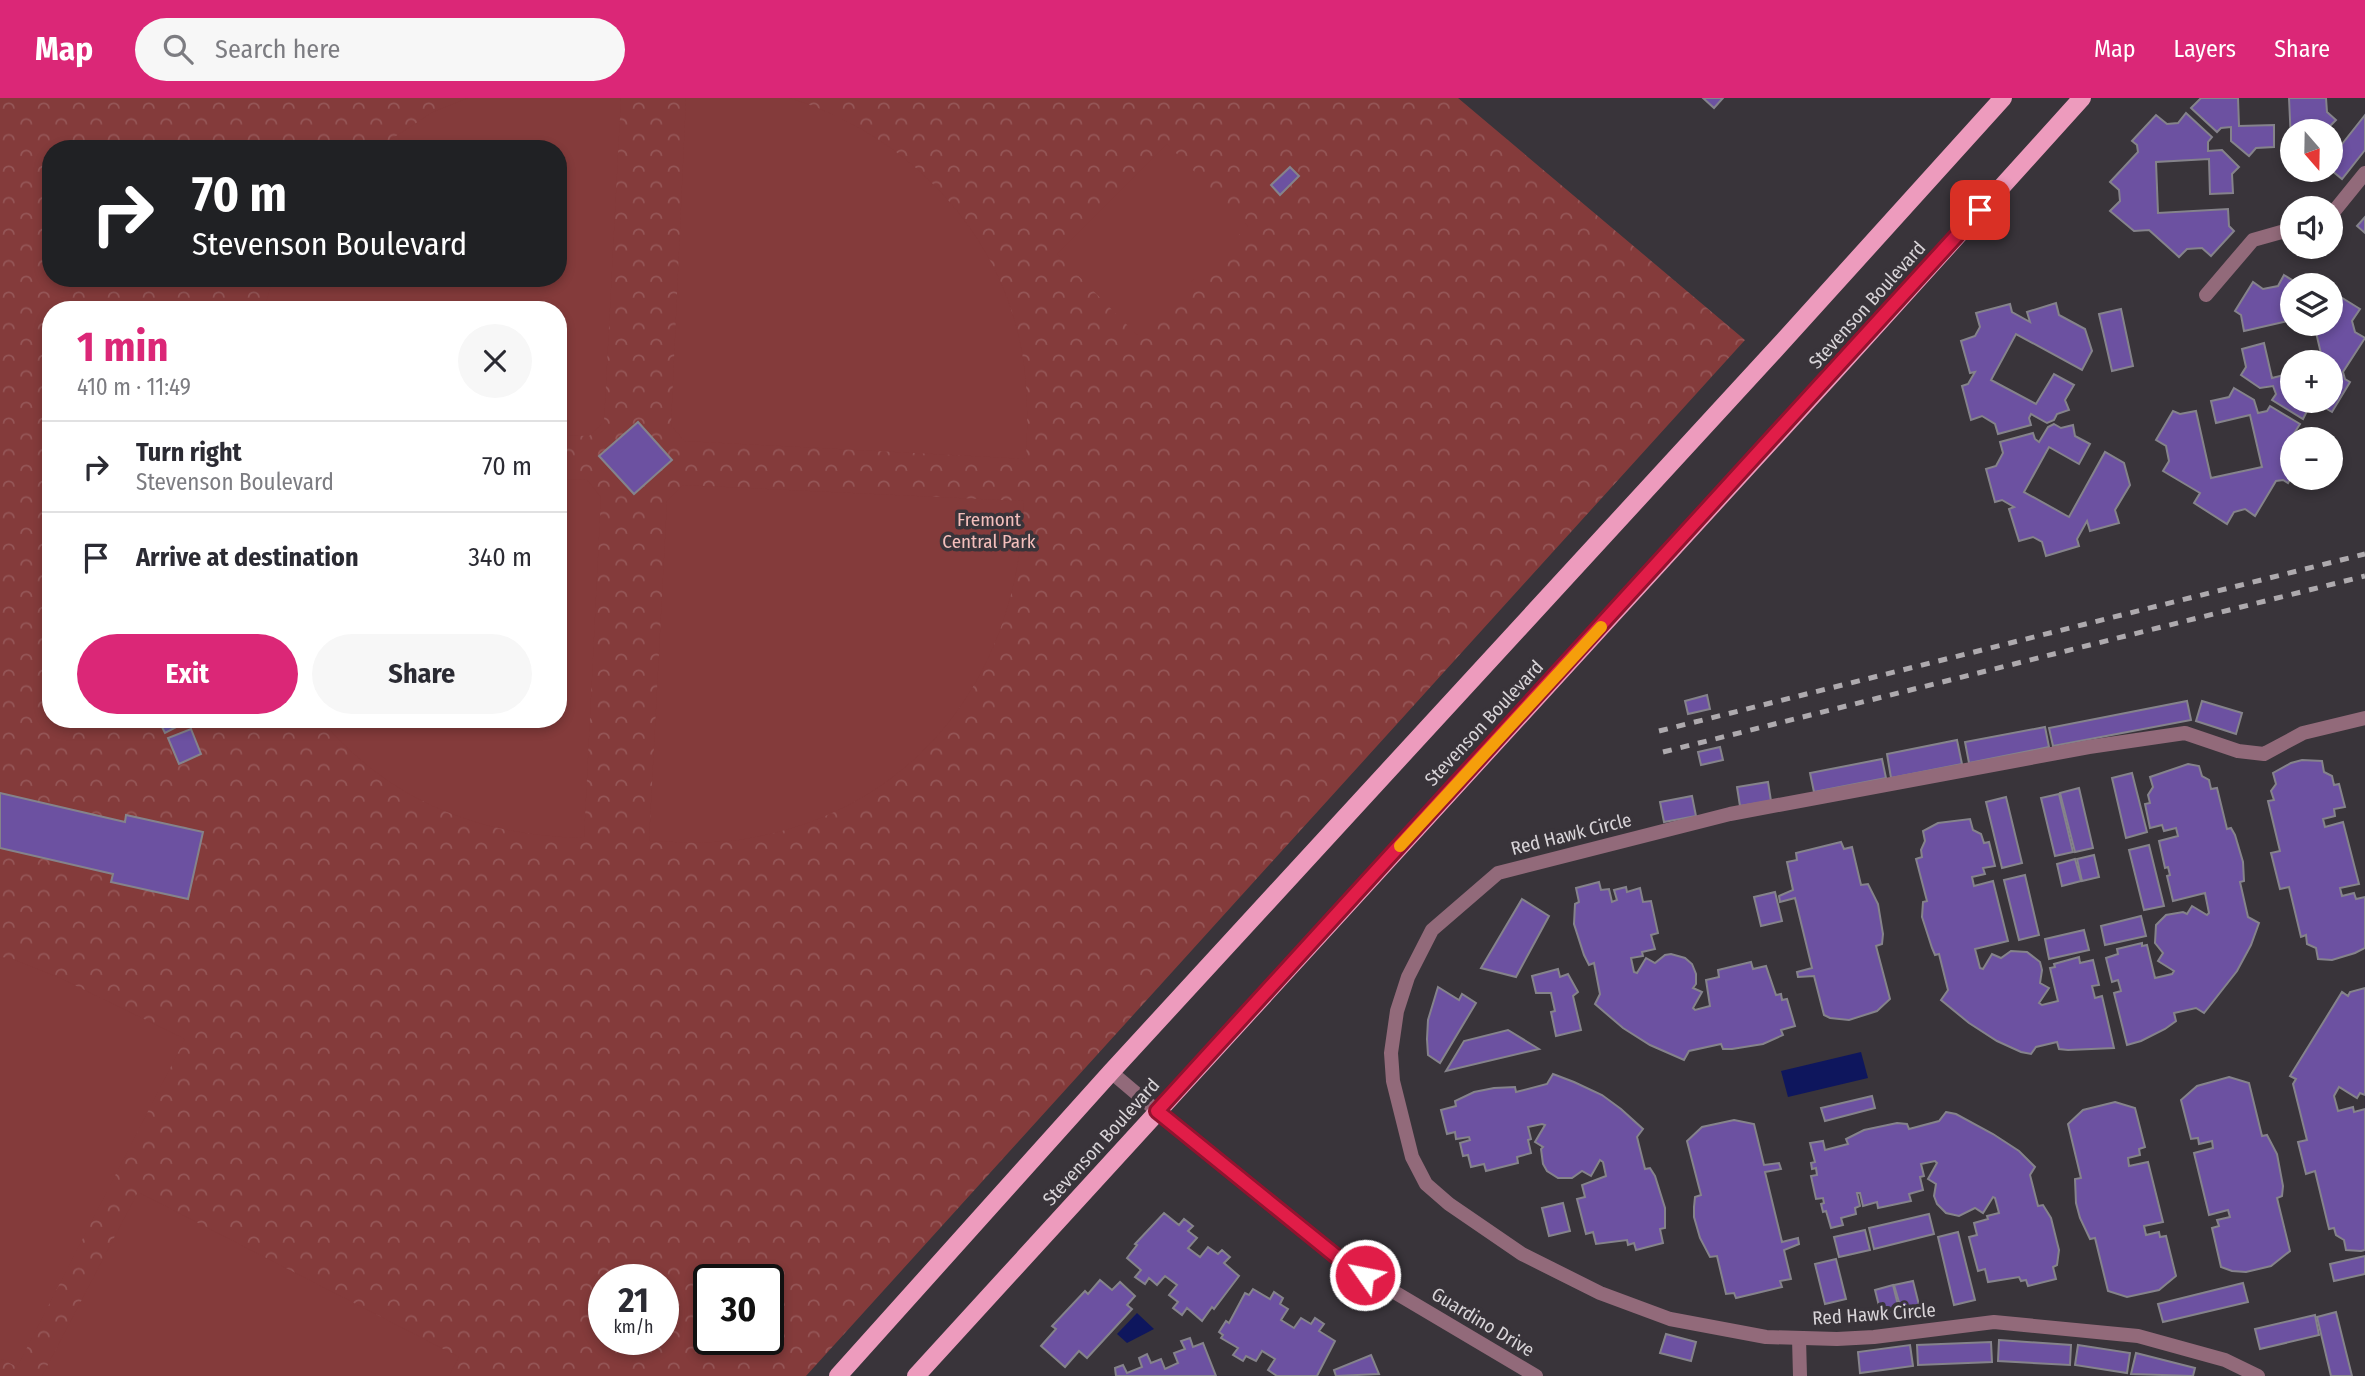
<!DOCTYPE html>
<meta charset="utf-8">
<style>
:root{--surface:#fff;--page:#f7f7f7;--text:#2b2b33;--muted:#7c7c81;--line:#e1e1e2;--accent:#db2777}
body{margin:0;font-family:"Fira Sans Condensed",sans-serif;background:var(--page);color:var(--text);height:100vh;display:flex;flex-direction:column;font-size:26px;white-space:nowrap}
*{box-sizing:border-box;margin:0}
p{font-size:23px;color:var(--muted)}
.icon{flex:none;width:38px;height:38px;fill:none;stroke:currentColor;stroke-width:2;stroke-linecap:round;stroke-linejoin:round}
.map{position:relative;flex:1;overflow:hidden}
.drawer{position:absolute;left:42px;top:203px;width:525px;height:427px;display:flex;flex-direction:column;background:var(--surface);border-radius:28px;box-shadow:0 4px 10px #0003}
.drawer>*{flex:none}
.hud{position:absolute;left:42px;top:42px;width:525px;height:147px;border-radius:28px;box-shadow:0 4px 10px #0003;background:#202124;color:#fff;overflow:hidden}
.needle{width:46px;rotate:160deg}
.tools{position:absolute;left:2280px;top:21px;display:grid;gap:14px}
.tools a{display:grid;place-items:center;width:63px;height:63px;border-radius:50%;background:var(--surface);box-shadow:0 4px 10px #0003;font-size:35px}
.speed{position:absolute;left:588px;top:1166px;display:flex;gap:14px;font-size:35px;font-weight:700;text-align:center}
.speed>*{display:grid;place-content:center;width:91px;height:91px;border-radius:50%;background:var(--surface);box-shadow:0 4px 10px #0003;line-height:1}
.speed small{font-size:18px;font-weight:400}
.speed .limit{border:4px solid #111;border-radius:10px;background:#fff;color:#111}
.pin{position:absolute;display:grid;place-items:center;width:60px;height:60px;color:#fff;margin:-30px;border-radius:14px;box-shadow:0 4px 10px #0006}
.me{position:absolute;width:77px;margin:-38px;rotate:303deg;stroke-linejoin:round;filter:drop-shadow(0 0 5px #0008)}
.turn{display:flex;align-items:center;gap:24px;height:147px;padding:0 35px;font-size:32px}
.turn .icon{width:91px;height:91px;stroke-width:2.5}
.turn b{display:block;font-size:49px;line-height:60px}
.round{display:grid;place-items:center;flex:none;width:74px;height:74px;border-radius:37px;background:var(--page)}
.head{display:flex;align-items:center;justify-content:space-between;height:119px;padding:0 35px}
h1{font-size:42px;font-weight:700;line-height:52px;color:var(--accent)}
.action{display:flex;gap:14px;margin-top:auto;padding:14px 35px}
.action a{flex:1;height:80px;border-radius:42px;background:var(--accent);color:#fff;font-size:28px;font-weight:700;line-height:80px;text-align:center}
.action a+a{background:var(--page);color:var(--text)}
ul{padding:0;list-style:none}
li{display:flex;align-items:center;gap:21px;height:91px;padding:0 35px;border-top:2px solid var(--line)}
li div{flex:1}
li b{display:block;font-size:26px}
li em{font-style:normal}
header{display:flex;align-items:center;gap:42px;box-sizing:border-box;height:98px;padding:0 35px;background:var(--accent);color:#fff}
header strong{font-size:33px}
nav{display:flex;gap:38px;margin-inline-start:auto;font-size:24px}
.search{width:490px;height:63px;background:var(--page);display:flex;align-items:center;gap:18px;box-sizing:border-box;padding:0 24px;border-radius:38px;color:var(--muted);font-size:26px}
.map>svg:first-child{display:block}
</style>
<header>
<strong>Map</strong>
<div class="search"><svg class="icon" aria-label="search" viewBox="0 0 24 24"><circle cx="10" cy="10" r="6"/><path d="M15 15l6 6"/></svg>Search here</div>
<nav><a>Map</a><a>Layers</a><a>Share</a></nav>
</header>
<div class="map">
<svg width="2365" height="1278" viewBox="0 0 2365 1278">
<defs>
<pattern id="park-crowns" width="20" height="18" patternUnits="userSpaceOnUse" patternTransform="scale(1.75)"><rect width="20" height="18" fill="#843b3b"/><path d="M2 6a3 3 0 1 1 6 0M12 15a3 3 0 1 1 6 0" fill="none" stroke="#955657"/></pattern>
</defs>
<rect width="100%" height="100%" fill="#39343a"/>
<path fill="url(#park-crowns)" fill-rule="evenodd" d="M0,0h1458l287,242 -939,1036h-806zM51,51h507v129h-507zM51,212h507v409h-507zM604,1181h59v60h-59zM709,1181h59v60h-59z"/>
<g fill="#843b3b">
<polygon points="468,0 621,0 604,324 589,338 558,337 558,212 263,212 274,180 558,180 558,51 376,51 433,14"/>
<path d="M686,0h103c117,35 211,132 233,254 6,36 6,71 4,107l-342,-18 -13,-16z"/>
<polygon points="1167,46 1248,128 1137,237 1057,156"/>
<path d="M558,381l29,1 14,17 -17,341c-105,-2 -195,-37 -264,-119h238z"/>
<path d="M683,387l341,16c-5,174 -108,312 -285,339 -30,4 -60,2 -90,1l18,-340z"/>
<polygon points="0,859 10,860 60,880 185,941 17,1269 0,1260"/>
<polygon points="138,1094 459,1259 449,1278 42,1278"/>
</g>
<g fill="#0e165d">
<polygon points="1861,954 1868,980 1788,999 1781,973"/>
<polygon points="1137,1215 1154,1231 1127,1245 1117,1236"/>
</g>
<g fill="#6c51a1" stroke="#85838b" stroke-width="2">
<polygon points="1703,0 1723,0 1714,10"/>
<polygon points="2201,0 2238,0 2239,28 2274,27 2274,49 2256,50 2249,58 2231,43 2231,29 2221,30 2217,34 2191,10"/>
<polygon points="2289,0 2326,0 2327,14 2336,22 2325,33 2292,33 2291,43"/>
<polygon points="2186,15 2212,39 2208,44 2208,53 2222,52 2239,69 2232,76 2233,95 2210,96 2209,61 2156,64 2158,115 2228,111 2229,128 2234,133 2211,158 2202,150 2187,151 2179,159 2149,132 2134,133 2110,113 2120,103 2119,92 2110,84 2138,54 2137,47 2132,43 2156,17 2167,26 2178,25"/>
<polygon points="2365,17 2365,52 2342,81 2331,72 2331,60"/>
<polygon points="1290,69 1299,78 1280,97 1271,87"/>
<polygon points="2365,119 2365,135 2357,128"/>
<polygon points="2284,177 2300,187 2292,187 2292,222 2244,233 2241,217 2235,213 2253,184 2263,191 2278,188"/>
<polygon points="2331,193 2360,211 2352,223 2355,234 2365,240 2343,274 2345,281 2350,284 2332,314 2320,307 2309,309 2303,321 2272,302 2276,296 2273,288 2260,290 2241,277 2246,269 2242,251 2264,245 2272,280 2292,275 2292,303 2331,303 2331,264 2323,264 2314,226 2331,226"/>
<polygon points="2056,205 2059,217 2085,231 2092,253 2082,272 2016,236 1991,282 2036,306 2054,276 2074,287 2065,302 2069,312 2057,316 2054,322 2047,325 2031,316 2029,320 2031,327 1998,336 1995,326 1982,318 1971,322 1962,288 1968,286 1975,274 1970,275 1961,243 1975,238 1980,229 1976,215 2010,206 2012,214 2030,224 2027,214"/>
<polygon points="2121,211 2133,268 2112,273 2099,216"/>
<polygon points="2234,290 2254,302 2258,315 2267,313 2270,308 2300,326 2293,337 2292,378 2288,385 2283,382 2276,383 2255,418 2245,411 2234,414 2227,426 2194,405 2200,395 2163,373 2169,363 2166,348 2156,342 2173,313 2180,316 2196,313 2211,380 2262,369 2250,317 2216,325 2211,303 2229,299"/>
<polygon points="638,324 672,362 634,396 599,358"/>
<polygon points="2054,326 2061,330 2073,327 2075,338 2090,346 2079,366 2049,349 2024,394 2069,419 2105,354 2124,365 2130,387 2115,412 2119,425 2090,433 2087,423 2077,441 2079,448 2046,458 2042,444 2033,439 2019,443 2009,411 2014,409 2002,402 1995,404 1986,371 1996,368 2003,355 2000,344 2033,335 2035,341 2039,344 2048,329"/>
<polygon points="1707,597 1710,611 1688,616 1685,603"/>
<polygon points="2187,603 2191,622 2053,648 2049,630"/>
<polygon points="2202,603 2242,615 2236,636 2196,623"/>
<polygon points="158,621 185,621 186,624 165,635"/>
<polygon points="2045,629 2049,649 1969,665 1965,644"/>
<polygon points="191,631 201,656 179,666 168,640"/>
<polygon points="1957,642 1962,666 1891,680 1887,656"/>
<polygon points="1720,649 1723,662 1701,667 1698,654"/>
<polygon points="1882,661 1886,680 1814,694 1810,675"/>
<polygon points="2302,662 2322,663 2324,674 2332,678 2334,687 2339,686 2345,709 2334,711 2335,718 2323,721 2325,729 2343,724 2359,786 2340,790 2342,798 2354,795 2356,801 2365,799 2365,850 2355,855 2332,862 2318,861 2316,850 2307,846 2306,837 2301,839 2289,789 2280,791 2271,755 2280,753 2268,703 2274,702 2271,693 2276,686 2273,675 2291,665"/>
<polygon points="2188,666 2199,668 2202,678 2209,682 2211,691 2217,690 2227,731 2231,730 2235,737 2243,764 2244,783 2240,784 2248,819 2259,825 2251,847 2237,873 2204,915 2196,910 2174,915 2176,923 2165,931 2141,943 2127,947 2114,895 2121,893 2118,882 2112,884 2106,860 2118,856 2117,851 2142,845 2142,848 2147,847 2155,880 2172,876 2174,873 2158,863 2163,855 2155,845 2156,827 2166,817 2183,814 2187,816 2192,808 2207,817 2209,815 2205,795 2173,803 2167,778 2170,777 2168,769 2165,770 2159,743 2178,738 2176,730 2164,733 2162,727 2150,730 2145,706 2150,705 2148,697 2153,689 2150,679"/>
<polygon points="2132,675 2147,734 2126,740 2112,680"/>
<polygon points="1768,684 1771,703 1740,708 1737,689"/>
<polygon points="2079,690 2093,750 2075,754 2060,695"/>
<polygon points="0,695 125,724 126,717 203,734 188,801 111,784 113,776 0,750"/>
<polygon points="2059,696 2073,754 2055,758 2041,700"/>
<polygon points="1692,698 1696,718 1664,724 1660,704"/>
<polygon points="2006,699 2022,765 2002,770 1986,704"/>
<polygon points="1970,721 1973,732 1981,736 1984,745 1989,744 1995,768 1983,770 1985,776 1972,779 1974,788 1993,783 2008,843 1975,851 1980,870 1983,871 1992,856 2001,860 2011,853 2027,854 2040,864 2042,872 2040,885 2049,890 2039,905 2042,907 2058,903 2050,870 2055,869 2054,866 2079,859 2080,865 2093,862 2099,887 2092,888 2095,900 2102,898 2114,950 2068,952 2059,951 2057,944 2036,949 2031,956 2021,954 1997,943 1969,925 1941,902 1948,892 1939,856 1935,857 1932,850 1922,819 1923,804 1927,803 1916,761 1922,759 1921,752 1925,743 1923,733 1938,725"/>
<polygon points="1841,744 1844,751 1852,749 1861,787 1868,786 1878,806 1883,836 1882,846 1876,848 1890,901 1877,913 1849,922 1830,920 1824,917 1814,878 1798,879 1797,874 1812,870 1795,800 1780,804 1779,798 1793,792 1787,764 1797,762 1796,755"/>
<polygon points="2149,747 2164,808 2144,812 2129,752"/>
<polygon points="2094,757 2099,779 2082,783 2077,761"/>
<polygon points="2075,761 2081,783 2062,788 2057,766"/>
<polygon points="2025,777 2039,837 2019,842 2004,782"/>
<polygon points="1599,784 1601,792 1609,791 1612,804 1617,802 1614,792 1626,789 1627,794 1640,790 1643,804 1651,803 1658,835 1651,837 1655,851 1642,854 1643,858 1631,860 1634,874 1637,875 1646,860 1655,865 1665,857 1671,856 1685,860 1692,866 1696,876 1696,886 1693,890 1702,894 1693,910 1695,912 1710,908 1706,882 1719,879 1718,872 1751,864 1753,871 1766,868 1776,897 1781,896 1782,902 1787,901 1795,928 1781,932 1783,937 1763,946 1732,951 1723,951 1721,946 1689,953 1684,962 1650,947 1623,930 1595,906 1600,896 1594,865 1589,867 1584,857 1574,826 1575,806 1579,804 1576,790"/>
<polygon points="1775,794 1782,823 1761,828 1754,799"/>
<polygon points="1522,801 1549,818 1516,879 1481,870"/>
<polygon points="2141,818 2146,838 2105,847 2101,828"/>
<polygon points="2084,832 2089,852 2049,861 2045,841"/>
<polygon points="1558,871 1560,879 1568,876 1578,894 1573,898 1581,932 1556,938 1551,914 1555,913 1551,895 1536,895 1532,878"/>
<polygon points="1438,889 1459,902 1462,896 1476,905 1440,965 1428,957 1427,941 1428,922"/>
<polygon points="2365,890 2365,997 2360,995 2357,1000 2339,989 2334,998 2338,1013 2353,1009 2354,1014 2365,1011 2365,1152 2361,1153 2346,1152 2344,1142 2336,1137 2334,1130 2329,1131 2315,1073 2306,1076 2298,1044 2307,1042 2293,986 2296,981 2290,978 2342,894 2348,898 2350,894"/>
<polygon points="1508,932 1539,951 1446,973 1464,943"/>
<polygon points="1553,976 1574,984 1602,997 1621,1011 1643,1031 1637,1039 1645,1071 1650,1070 1655,1078 1665,1110 1665,1130 1660,1131 1663,1145 1636,1152 1634,1145 1628,1147 1627,1142 1596,1146 1593,1134 1586,1136 1577,1101 1585,1099 1582,1087 1606,1078 1603,1064 1600,1062 1591,1078 1582,1073 1572,1080 1558,1080 1547,1073 1543,1066 1541,1051 1543,1049 1535,1044 1545,1027 1542,1026 1528,1029 1531,1041 1528,1042 1531,1055 1517,1059 1518,1065 1486,1073 1484,1066 1471,1069 1468,1057 1463,1058 1460,1045 1470,1042 1469,1039 1456,1041 1455,1034 1447,1036 1441,1012 1456,1008 1455,1003 1474,994 1494,990 1515,989 1516,994 1547,986"/>
<polygon points="2229,979 2249,985 2262,1038 2267,1037 2277,1056 2283,1088 2282,1098 2277,1100 2290,1153 2271,1168 2246,1174 2232,1173 2221,1169 2212,1130 2219,1128 2217,1122 2230,1119 2228,1112 2209,1117 2194,1055 2213,1050 2212,1043 2199,1046 2198,1040 2191,1041 2181,1002 2197,988"/>
<polygon points="1872,998 1875,1010 1825,1023 1821,1010"/>
<polygon points="2115,1004 2135,1010 2145,1049 2139,1051 2140,1057 2128,1060 2129,1068 2148,1064 2163,1124 2144,1128 2146,1137 2159,1134 2160,1139 2166,1138 2176,1178 2159,1192 2127,1199 2108,1193 2095,1140 2090,1141 2080,1120 2076,1105 2075,1081 2081,1080 2068,1026 2083,1012"/>
<polygon points="1946,1014 1956,1016 1993,1036 2019,1053 2035,1069 2030,1077 2038,1108 2043,1107 2051,1120 2059,1152 2057,1167 2053,1169 2056,1181 2028,1188 2026,1182 2021,1183 2019,1179 1988,1184 1985,1171 1978,1173 1969,1139 1977,1137 1974,1125 1988,1121 1987,1118 1999,1115 1995,1100 1993,1099 1983,1115 1975,1110 1959,1118 1946,1115 1937,1106 1934,1098 1936,1086 1928,1081 1937,1065 1935,1063 1921,1066 1924,1078 1920,1079 1923,1092 1909,1096 1911,1103 1878,1110 1877,1104 1863,1108 1860,1095 1857,1095 1860,1108 1855,1110 1856,1116 1841,1120 1843,1127 1831,1130 1826,1113 1823,1114 1821,1106 1824,1105 1823,1100 1816,1101 1811,1078 1817,1077 1816,1070 1812,1071 1811,1065 1815,1064 1810,1045 1823,1043 1825,1052 1848,1046 1846,1041 1864,1032 1897,1025 1907,1026 1909,1031 1939,1023"/>
<polygon points="1734,1022 1754,1026 1764,1067 1779,1065 1781,1071 1765,1074 1782,1144 1798,1140 1799,1146 1784,1152 1791,1181 1780,1183 1782,1189 1736,1200 1734,1195 1726,1196 1717,1158 1710,1159 1700,1140 1694,1119 1694,1109 1695,1099 1701,1097 1687,1043 1702,1029"/>
<polygon points="1563,1105 1570,1133 1549,1138 1542,1110"/>
<polygon points="1164,1115 1179,1127 1184,1121 1193,1128 1188,1133 1197,1140 1188,1150 1200,1159 1208,1149 1218,1156 1222,1152 1230,1159 1224,1165 1239,1178 1214,1211 1212,1209 1202,1223 1187,1210 1182,1217 1173,1210 1178,1204 1169,1197 1177,1187 1165,1178 1157,1187 1149,1180 1145,1186 1135,1179 1141,1172 1127,1160 1137,1147 1135,1146"/>
<polygon points="1929,1116 1934,1136 1874,1151 1869,1130"/>
<polygon points="1865,1132 1870,1152 1839,1159 1834,1139"/>
<polygon points="1958,1134 1975,1202 1954,1207 1938,1139"/>
<polygon points="2365,1158 2365,1176 2334,1183 2330,1166"/>
<polygon points="1836,1161 1846,1201 1825,1206 1815,1166"/>
<polygon points="1100,1182 1112,1192 1120,1184 1135,1198 1127,1207 1132,1211 1087,1260 1079,1253 1065,1269 1041,1248 1056,1231 1052,1228 1085,1193 1088,1196"/>
<polygon points="1913,1183 1919,1207 1901,1211 1894,1187"/>
<polygon points="2243,1185 2248,1204 2163,1224 2158,1206"/>
<polygon points="1893,1187 1899,1211 1881,1216 1875,1192"/>
<polygon points="1253,1191 1270,1201 1274,1194 1283,1200 1280,1206 1288,1211 1281,1222 1294,1230 1301,1220 1311,1226 1315,1220 1324,1226 1319,1233 1335,1243 1317,1278 1277,1278 1268,1272 1275,1261 1262,1253 1256,1263 1246,1258 1243,1263 1233,1257 1238,1250 1221,1240 1223,1237 1219,1234 1226,1223 1229,1225 1245,1195 1249,1197"/>
<polygon points="2336,1214 2352,1278 2331,1278 2317,1219"/>
<polygon points="2315,1217 2319,1237 2260,1251 2255,1231"/>
<polygon points="1666,1236 1696,1244 1691,1263 1660,1255"/>
<polygon points="1190,1240 1193,1249 1203,1245 1216,1278 1116,1278 1115,1270 1123,1267 1127,1275 1142,1269 1139,1260 1147,1256 1151,1265 1161,1261 1165,1271 1178,1265 1174,1255 1185,1251 1181,1243"/>
<polygon points="1999,1242 2071,1247 2070,1267 1998,1263"/>
<polygon points="1991,1244 1992,1264 1918,1267 1917,1247"/>
<polygon points="1910,1247 1913,1268 1860,1275 1858,1254"/>
<polygon points="2078,1247 2130,1255 2127,1275 2075,1267"/>
<polygon points="2136,1255 2195,1270 2193,1278 2131,1276"/>
<polygon points="1371,1257 1379,1276 1336,1278 1334,1272"/>
</g>
<g fill="none" stroke-linecap="round" stroke-linejoin="round">
<g stroke="#926a7a" stroke-width="14">
<polyline points="2331,117 2365,75"/>
<polyline points="2206,197 2253,142 2292,131"/>
<polyline points="1111,974 1157,1013 1342,1163 1536,1278"/>
<polyline points="1799,1240 1800,1278"/>
<polyline points="2258,1278 2225,1262 2138,1238 1994,1224 1874,1239 1837,1241 1766,1239 1670,1221 1600,1195 1522,1156 1449,1106 1426,1086 1412,1059 1393,983 1391,955 1397,913 1408,879 1432,832 1498,775 1730,716 2089,649 2185,635 2238,653 2264,656 2303,635 2365,620"/>
</g>
<g stroke="#ed9bbd" stroke-width="18">
<polyline points="838,1278 1111,974 1785,241 2003,0"/>
<polyline points="916,1278 1828,281 2082,0"/>
</g>
<g stroke="#aeaaae" stroke-width="5" stroke-dasharray="9 9" stroke-linecap="butt">
<polyline points="1659,633 2365,456"/>
<polyline points="1663,654 2365,478"/>
</g>
</g>
<g fill="none" stroke-linecap="round" stroke-linejoin="round">
<g stroke="#92132f" stroke-width="18">
<polyline id="route" points="1365,1177 1342,1163 1157,1013 1980,112"/>
</g>
<use href="#route" stroke="#e11d48" stroke-width="12"/>
<polyline stroke="#f59e0b" stroke-width="12" points="1400,748 1601,529"/>
</g>
<g text-anchor="middle" dominant-baseline="central" stroke-width="7" stroke-linejoin="round" paint-order="stroke">
<g font-size="19" fill="#d8d4d8" stroke="#39343a">
<text transform="translate(1867 207) rotate(-48)">Stevenson Boulevard</text>
<text transform="translate(1484 625) rotate(-47)">Stevenson Boulevard</text>
<text transform="translate(1571 736) rotate(-14)">Red Hawk Circle</text>
<text transform="translate(1101 1044) rotate(-48)">Stevenson Boulevard</text>
<text transform="translate(1874 1216) rotate(-4)">Red Hawk Circle</text>
<text transform="translate(1483 1224) rotate(31)">Guardino Drive</text>
</g>
<g font-size="19" fill="#f4bfbc" stroke="#39343a">
<text x="989" y="421">Fremont<tspan x="989" dy="22">Central Park</tspan></text>
</g>
</g>
</svg>
<div class="tools">
<a><svg class="needle" viewBox="-14 -14 28 28"><path d="M0-13l5 13h-10z" fill="#e53935"/><path d="M0 13l5-13h-10z" fill="#7c7c81"/></svg></a>
<a><svg class="icon" aria-label="sound" viewBox="0 0 24 24"><path d="M4 9h4l5-4v14l-5-4H4zM17 9q2 3 0 6"/></svg></a>
<a><svg class="icon" aria-label="layers" viewBox="0 0 24 24"><path d="M12 4l9 5-9 5-9-5zM3 14l9 5 9-5"/></svg></a>
<a>+</a>
<a>−</a>
</div>
<div class="speed"><div>21<small>km/h</small></div><div class="limit">30</div></div>
<div class="pin" style="left:1980px;top:112px;background:#d93025"><svg class="icon" aria-label="arrive" viewBox="0 0 24 24"><path d="M6 21V4h12l-3 4 3 4H6"/></svg></div>
<svg class="me" style="left:1365px;top:1177px" viewBox="-20 -20 40 40"><circle r="17" fill="#e11d48" stroke="#fff" stroke-width="3"/><path d="M0-11L8 9 0 5-8 9z" fill="#fff"/></svg>
<div class="hud">
<div class="turn"><svg class="icon" aria-label="right" viewBox="0 0 24 24"><path d="M7 20v-9h11M14 6l5 5-5 5"/></svg><div><b>70 m</b>Stevenson Boulevard</div></div>
</div>
<section class="drawer">
<div class="head"><div><h1>1 min</h1><p>410 m · 11:49</p></div><a class="round"><svg class="icon" aria-label="close" viewBox="0 0 24 24"><path d="M6 6l12 12M18 6L6 18"/></svg></a></div>
<ul>
<li><svg class="icon" aria-label="right" viewBox="0 0 24 24"><path d="M7 20v-9h11M14 6l5 5-5 5"/></svg><div><b>Turn right</b><p>Stevenson Boulevard</p></div><em>70 m</em></li>
<li><svg class="icon" aria-label="arrive" viewBox="0 0 24 24"><path d="M6 21V4h12l-3 4 3 4H6"/></svg><div><b>Arrive at destination</b></div><em>340 m</em></li>
</ul>
<div class="action"><a>Exit</a><a>Share</a></div>
</section>
</div>
